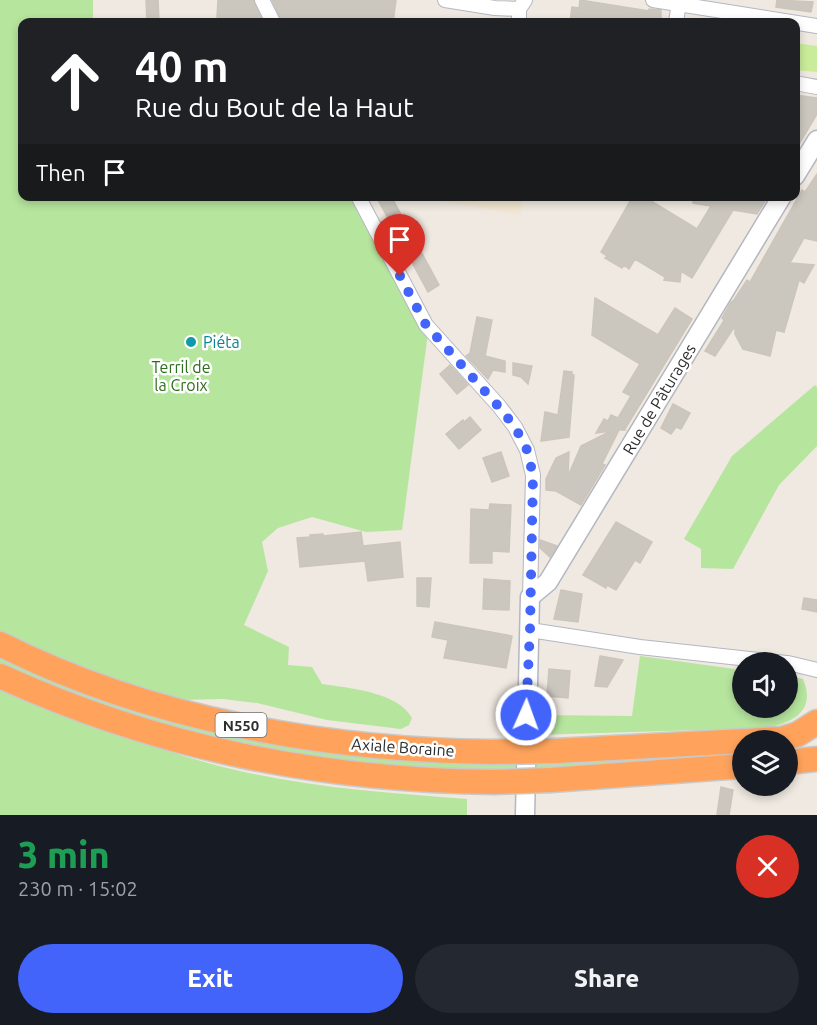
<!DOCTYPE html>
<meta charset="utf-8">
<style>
:root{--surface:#171b24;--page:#242831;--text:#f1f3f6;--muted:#9ea1a6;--accent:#4264fb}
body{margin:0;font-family:Ubuntu,sans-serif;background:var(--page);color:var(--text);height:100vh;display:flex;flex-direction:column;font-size:22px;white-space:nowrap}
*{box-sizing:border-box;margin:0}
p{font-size:20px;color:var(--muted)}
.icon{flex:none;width:33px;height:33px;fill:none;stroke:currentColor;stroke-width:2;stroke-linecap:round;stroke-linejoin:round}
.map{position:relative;height:815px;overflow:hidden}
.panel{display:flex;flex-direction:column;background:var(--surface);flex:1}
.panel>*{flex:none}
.banner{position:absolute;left:18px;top:18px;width:782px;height:183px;border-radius:12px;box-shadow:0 3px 9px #0003;background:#202124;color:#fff;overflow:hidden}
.fabs{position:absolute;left:732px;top:652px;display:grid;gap:12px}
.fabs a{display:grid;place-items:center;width:66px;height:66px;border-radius:50%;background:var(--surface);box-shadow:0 3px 9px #0003;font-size:30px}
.pin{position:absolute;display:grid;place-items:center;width:51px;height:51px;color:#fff;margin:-62px -26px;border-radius:50% 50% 50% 0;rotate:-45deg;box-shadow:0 0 6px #0007}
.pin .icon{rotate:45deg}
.me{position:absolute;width:66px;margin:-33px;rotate:2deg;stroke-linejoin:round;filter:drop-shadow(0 0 4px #0008)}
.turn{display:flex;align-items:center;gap:21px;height:126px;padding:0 18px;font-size:27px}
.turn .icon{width:78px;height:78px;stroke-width:2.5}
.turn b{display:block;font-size:42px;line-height:51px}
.then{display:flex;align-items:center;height:57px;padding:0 18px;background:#0003;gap:12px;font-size:22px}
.round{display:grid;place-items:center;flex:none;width:63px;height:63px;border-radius:32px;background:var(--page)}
.headline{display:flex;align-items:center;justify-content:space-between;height:102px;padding:0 18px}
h1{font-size:36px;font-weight:800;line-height:45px;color:#1e9e55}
.primary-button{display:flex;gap:12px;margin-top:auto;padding:12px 18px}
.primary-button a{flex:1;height:69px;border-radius:36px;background:var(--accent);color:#fff;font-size:24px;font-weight:800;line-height:69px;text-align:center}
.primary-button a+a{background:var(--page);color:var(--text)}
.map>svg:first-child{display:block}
</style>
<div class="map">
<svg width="817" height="815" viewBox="0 0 817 815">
<rect width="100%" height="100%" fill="#efe9e1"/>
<polygon fill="#f0e6d1" points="420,197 523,196 523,197 520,215"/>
<g fill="#b6e59e">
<path d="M0,0h93v22h-71v174l342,1 65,128 -27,205 -36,2 -54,-15 -34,11 -16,14 6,29 -24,54 45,22 -1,18 24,2 10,17c27,4 76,8 90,34l-3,7 -8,4 -74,-9 -70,-17 -34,-4 -46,1 -81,-25 -96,-42z"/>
<polygon points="815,385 817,387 817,446 779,485 733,569 701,568 701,549 684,539 732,456"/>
<polygon points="0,651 245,735 742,747 742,755 508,774 326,763 174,732 0,666"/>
<path d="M640,656l102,14v38h46v-32l15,3c14,32 -11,44 -36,49l-232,7 2,-20 95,1z"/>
<path d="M0,687c73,28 147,61 223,80 80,20 162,26 244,32v16h-467z"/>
</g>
<polygon fill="#c9ec9a" points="795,43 817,46 817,72 795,70"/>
<g fill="#cbc7bf" stroke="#cbc5ba" stroke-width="1.5">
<polygon points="146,0 158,0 159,22 147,22"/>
<polygon points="218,0 253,0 263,22 220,22 217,18"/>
<polygon points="272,0 396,0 393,22 282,22"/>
<polygon points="580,0 649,11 649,9 661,10 661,22 570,22 572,7 579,8"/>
<polygon points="777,0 813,2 811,12 776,7"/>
<polygon points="795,95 817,98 817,114 795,151"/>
<polygon points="817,174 817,241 804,238 790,263 814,265 804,283 799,280 784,332 776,330 770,356 743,349 735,334 735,326 715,356 705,351 720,327 724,320 722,318 731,302 734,300 747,280 750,282 802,190 805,192"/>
<polygon points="376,196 391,196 439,285 428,292"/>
<polygon points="633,196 643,196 697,229 711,206 693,203 693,196 768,196 757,214 733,210 692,278 681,271 680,282 664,280 665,277 635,259 629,269 624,265 622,268 605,258 607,256 601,252"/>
<polygon points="595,298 658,335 675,308 692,319 625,429 621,427 625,430 619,430 602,464 605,465 581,505 556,491 546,490 546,479 556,458 569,452 568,476 581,446 611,431 596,433 604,419 608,421 611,415 618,418 631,396 623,392 640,364 592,335"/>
<polygon points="477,317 492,320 485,356 505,361 505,372 493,370 488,379 466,356 470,353"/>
<polygon points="513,363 532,366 528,384 521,377 513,375"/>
<polygon points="450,365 468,385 457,394 440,374"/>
<polygon points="564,371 572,372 572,375 574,375 569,437 541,441 545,412 558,415"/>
<polygon points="673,404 690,413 681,429 676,427 671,434 661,428"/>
<polygon points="470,417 481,430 459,449 446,434 463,420 464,422"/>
<polygon points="501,452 509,476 492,482 483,458"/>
<polygon points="490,504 511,505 509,552 492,551 492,563 470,563 471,509 489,510"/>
<polygon points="616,522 652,542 640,563 635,560 616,590 607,585 606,588 583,575"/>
<polygon points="361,532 363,546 400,542 403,577 368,581 365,561 300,567 297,538 310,537 310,535 323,534 323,536"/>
<polygon points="540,540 557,546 550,557 540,548"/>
<polygon points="417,578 431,578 429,607 417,606"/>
<polygon points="484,579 510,581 509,610 483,609"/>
<polygon points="561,590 582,594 578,622 554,619"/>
<polygon points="804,598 817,600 817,612 802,609"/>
<polygon points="435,622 512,636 506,668 444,658 448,640 432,637"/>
<polygon points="600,656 623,660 607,687 595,686"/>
<polygon points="549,669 570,671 568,698 547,696"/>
<polygon points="721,787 733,790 729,815 717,815"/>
</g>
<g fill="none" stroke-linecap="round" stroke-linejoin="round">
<g stroke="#b4b7c1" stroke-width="16">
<g id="street">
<polyline points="262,0 273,22"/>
<polyline points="445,0 495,8 519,9"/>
<polyline points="653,0 817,26"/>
<polyline points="519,22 519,9 525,0"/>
<polyline points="676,22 679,3"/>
<polyline points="795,83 817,87"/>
<polyline points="358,196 426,325 499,406 515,427 527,450 533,475 530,597"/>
<polyline points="530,630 640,647 786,663"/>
<polyline points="788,663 817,670"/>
</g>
</g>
<g stroke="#b4b7c1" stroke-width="21">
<g id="secondary">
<polyline points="795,176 817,140"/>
<polyline points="525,815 530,597 548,582 782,196"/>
</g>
</g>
<g stroke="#c9c9c9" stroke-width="27">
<g id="highway">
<path d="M0,644c151,76 326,106 494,108"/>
<path d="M0,676c158,72 319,104 493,106"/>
<polyline points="555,751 782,739 798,734 817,722"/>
<polyline points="788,762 817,759"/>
<polyline points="551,780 742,766"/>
</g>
</g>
<use href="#street" stroke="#fff" stroke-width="14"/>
<use href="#secondary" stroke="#fff" stroke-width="18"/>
<use href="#highway" stroke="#ffa35c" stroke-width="24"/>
<g stroke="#c9c9c9" stroke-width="27" stroke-linecap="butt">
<g id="highway-bridge">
<polyline points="494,752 555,751"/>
<polyline points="493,782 551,780"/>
</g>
</g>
<use href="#highway-bridge" stroke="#ffa35c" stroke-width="24"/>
</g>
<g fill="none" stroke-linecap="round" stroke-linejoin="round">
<polyline stroke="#4264fb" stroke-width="10" stroke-dasharray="0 18" points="400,276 426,325 498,406 515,427 527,450 533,475 530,630 526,715"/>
</g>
<circle fill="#0f9aa8" stroke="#fff" stroke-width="2" cx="191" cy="342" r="6"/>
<g text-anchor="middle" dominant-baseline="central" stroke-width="5" stroke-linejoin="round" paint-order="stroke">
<rect fill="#fff" stroke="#6d6d6d" stroke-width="1.5" x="215.5" y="713" width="51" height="24" rx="4.5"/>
<g font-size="15" font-weight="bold" fill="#2e2e2e">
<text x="241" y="725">N550</text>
</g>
<g font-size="16" fill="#0d838f" stroke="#fff" text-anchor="start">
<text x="203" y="342">Piéta</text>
</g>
<g font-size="16" fill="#2c6e1b" stroke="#fff">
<text x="181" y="367">Terril de<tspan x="181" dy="18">la Croix</tspan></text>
</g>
<g font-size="16" fill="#2e2e2e" stroke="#fff">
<text transform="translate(659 399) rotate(-59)">Rue de Pâturages</text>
<text transform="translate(403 747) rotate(4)">Axiale Boraine</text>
</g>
</g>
</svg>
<div class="fabs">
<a><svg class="icon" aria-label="sound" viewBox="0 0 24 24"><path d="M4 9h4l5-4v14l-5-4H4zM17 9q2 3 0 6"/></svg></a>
<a><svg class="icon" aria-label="layers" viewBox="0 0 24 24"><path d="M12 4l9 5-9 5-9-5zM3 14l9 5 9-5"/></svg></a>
</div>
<div class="pin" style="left:400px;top:276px;background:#d93025"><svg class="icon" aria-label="arrive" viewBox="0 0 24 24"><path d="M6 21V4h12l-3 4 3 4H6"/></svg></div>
<svg class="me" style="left:526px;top:715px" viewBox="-20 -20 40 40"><circle r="17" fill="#4264fb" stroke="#fff" stroke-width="3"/><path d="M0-11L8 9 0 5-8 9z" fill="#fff"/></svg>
<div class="banner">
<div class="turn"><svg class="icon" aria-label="ahead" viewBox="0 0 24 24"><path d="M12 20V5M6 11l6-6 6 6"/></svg><div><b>40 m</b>Rue du Bout de la Haut</div></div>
<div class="then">Then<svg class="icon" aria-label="arrive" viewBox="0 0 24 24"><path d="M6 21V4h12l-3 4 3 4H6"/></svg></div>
</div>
</div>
<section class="panel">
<div class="headline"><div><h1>3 min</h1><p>230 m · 15:02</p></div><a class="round" style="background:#d93025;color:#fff"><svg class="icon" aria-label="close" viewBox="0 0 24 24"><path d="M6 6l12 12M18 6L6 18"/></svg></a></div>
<div class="primary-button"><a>Exit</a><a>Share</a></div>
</section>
